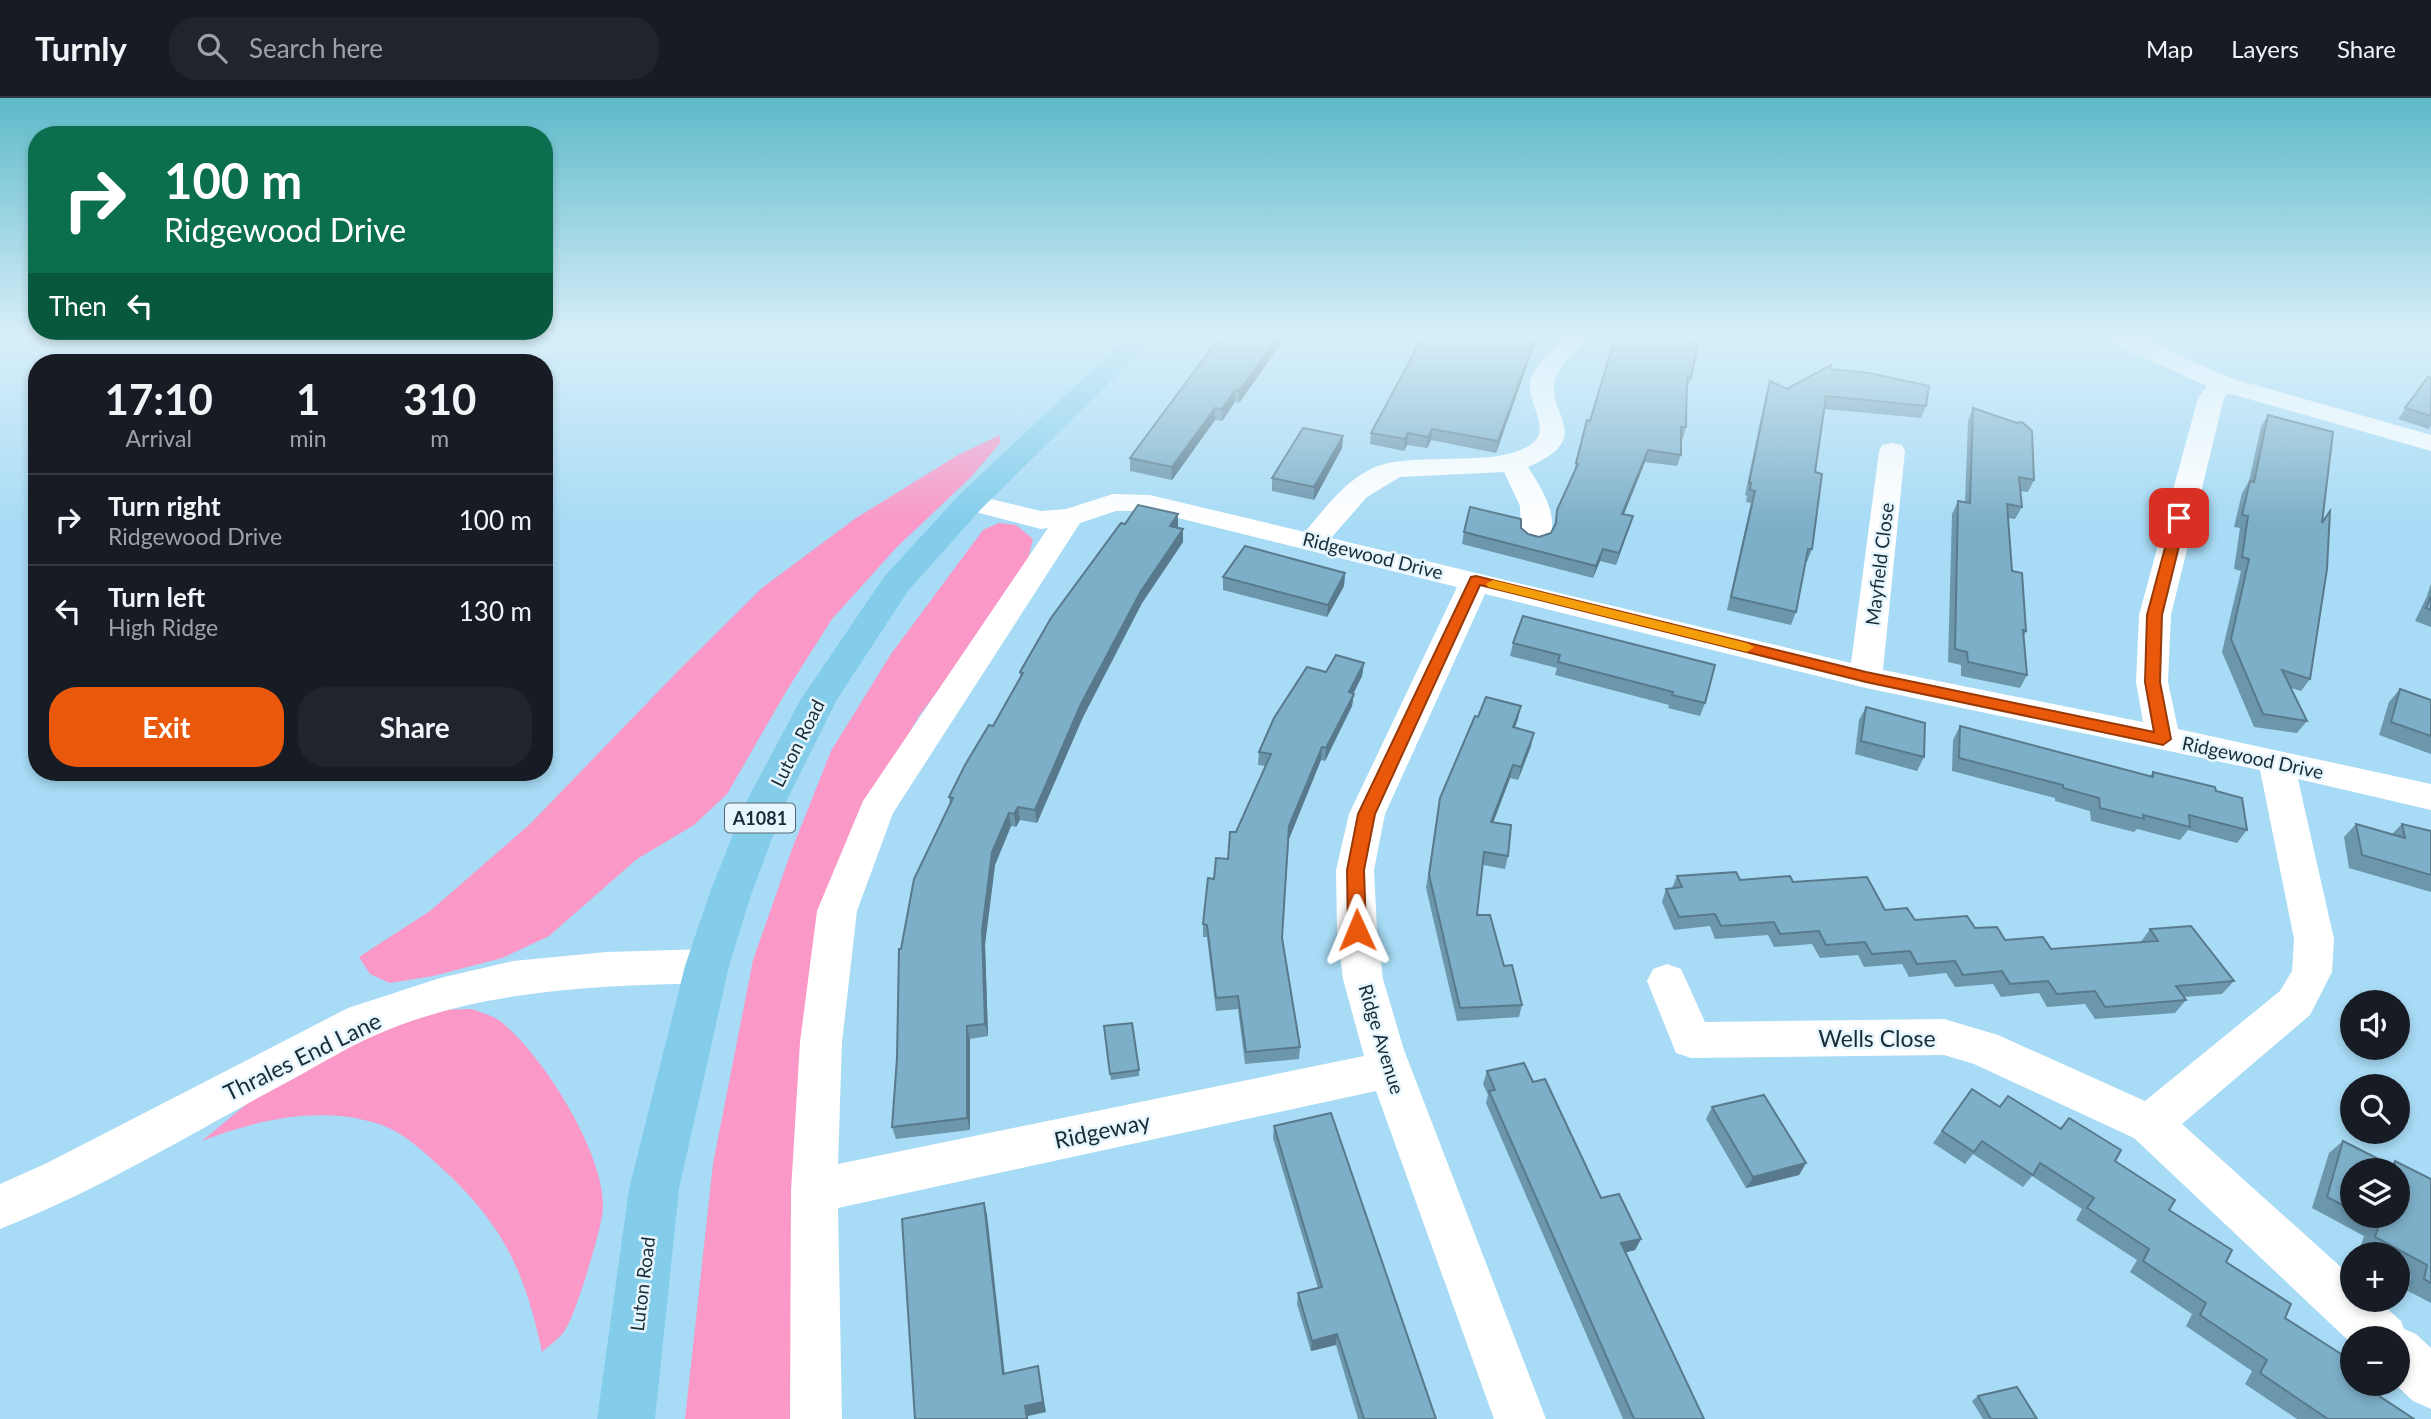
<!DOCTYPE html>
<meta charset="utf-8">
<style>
:root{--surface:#171b24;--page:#20242c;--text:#f1f3f6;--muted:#9ea1a6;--line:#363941;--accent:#ea580c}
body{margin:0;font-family:Lato,sans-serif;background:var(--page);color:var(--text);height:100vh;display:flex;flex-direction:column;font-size:26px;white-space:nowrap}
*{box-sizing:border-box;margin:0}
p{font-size:23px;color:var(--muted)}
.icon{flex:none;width:38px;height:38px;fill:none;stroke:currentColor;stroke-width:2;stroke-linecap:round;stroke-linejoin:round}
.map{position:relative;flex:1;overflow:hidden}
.sheet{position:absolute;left:28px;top:256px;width:525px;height:427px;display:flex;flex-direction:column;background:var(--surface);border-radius:28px;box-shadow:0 4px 10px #0003}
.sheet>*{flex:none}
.hud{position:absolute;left:28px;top:28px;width:525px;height:214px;border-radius:28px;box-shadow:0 4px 10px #0003;background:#0b6e4f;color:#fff;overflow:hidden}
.controls{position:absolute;left:2340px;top:892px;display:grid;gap:14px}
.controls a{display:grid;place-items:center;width:70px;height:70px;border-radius:50%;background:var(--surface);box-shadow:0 4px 10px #0003;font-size:35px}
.pin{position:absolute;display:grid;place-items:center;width:60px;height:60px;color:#fff;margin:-30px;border-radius:14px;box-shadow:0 4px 10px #0006}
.me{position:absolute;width:77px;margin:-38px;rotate:359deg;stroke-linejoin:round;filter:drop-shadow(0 0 5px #0008)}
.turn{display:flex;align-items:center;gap:24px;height:147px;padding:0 21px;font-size:32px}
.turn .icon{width:91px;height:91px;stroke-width:2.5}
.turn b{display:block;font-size:49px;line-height:60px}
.then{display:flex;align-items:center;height:66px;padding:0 21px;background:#0003;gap:14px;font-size:26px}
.eta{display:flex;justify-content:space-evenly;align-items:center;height:119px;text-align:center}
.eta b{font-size:42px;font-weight:700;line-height:49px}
.button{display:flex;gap:14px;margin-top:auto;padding:14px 21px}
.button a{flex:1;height:80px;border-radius:28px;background:var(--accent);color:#fff;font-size:28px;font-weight:700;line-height:80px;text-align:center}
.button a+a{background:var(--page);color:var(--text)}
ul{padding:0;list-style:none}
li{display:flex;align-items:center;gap:21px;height:91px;padding:0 21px;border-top:2px solid var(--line)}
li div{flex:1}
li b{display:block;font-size:26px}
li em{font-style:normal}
header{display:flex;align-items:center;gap:42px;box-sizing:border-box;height:98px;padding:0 35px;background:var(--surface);border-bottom:2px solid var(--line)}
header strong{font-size:33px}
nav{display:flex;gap:38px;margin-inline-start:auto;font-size:24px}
.search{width:490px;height:63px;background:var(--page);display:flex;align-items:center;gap:18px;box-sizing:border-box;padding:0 24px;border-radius:28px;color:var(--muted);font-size:26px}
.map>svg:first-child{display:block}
</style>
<header>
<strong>Turnly</strong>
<div class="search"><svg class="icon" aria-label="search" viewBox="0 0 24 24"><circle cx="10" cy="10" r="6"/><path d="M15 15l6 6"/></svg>Search here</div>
<nav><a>Map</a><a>Layers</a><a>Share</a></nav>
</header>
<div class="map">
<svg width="2431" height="1321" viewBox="0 0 2431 1321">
<rect width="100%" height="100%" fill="#a8dbf5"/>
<g fill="#fa98c7">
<polygon points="1000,337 1000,345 971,379 897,449 832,521 787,592 727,696 694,727 637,761 549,838 502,860 433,878 390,885 370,876 359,859 430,813 530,726 680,571 762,490 856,420 958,357"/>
<polygon points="999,425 1016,427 1033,441 1024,478 919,618 861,718 800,1321 685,1321 713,1066 753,862 792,751 831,653 891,556 983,432"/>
<path d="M471,911c9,3 21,6 29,12 42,33 105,132 103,187 -1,20 -27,106 -38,122 -5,8 -15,15 -23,22 -18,-85 -41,-131 -107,-190 -20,-18 -39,-35 -67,-41 -54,-14 -116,0 -166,20l59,-49 131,-68 46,-14z"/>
</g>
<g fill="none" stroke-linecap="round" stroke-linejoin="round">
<g fill="#fff" fill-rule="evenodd">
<path d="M1563,240h24c-8,14 -26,25 -31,39 -13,37 43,59 -28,90 13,20 35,54 18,77l-10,3 -10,-3 -5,-6 -1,-32 -16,-34 -104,5 -33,20 -36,41 520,125 28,-212 3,-6 10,-2 10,2 3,6 -22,219 260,52 -7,-40 3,-67 59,-217 9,-12 -96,-43 -4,-5h33l91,40 200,57v16l-203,-58 -4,5 -53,217 -3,67 10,47 253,55v26l-133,-31 36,160 -2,33 -22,43 -128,109 170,153v23h25l24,21 3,8 12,5 15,14v61l-18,-8 -18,-17h3v-45h-46v5l-218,-206 -160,-74 -30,-9 -253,3 -15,-5 -29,-72 6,-12 14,-5 14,5 24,53 239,-3 54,16 147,66 135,-110 12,-20 2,-32 -34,-169 -394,-82 -381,-94 -100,220 -11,56 3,60 6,49 21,71 142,369h-52l-118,-328 -538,117 4,211h-52l1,-228 9,-149 17,-131 46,-110 185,-273 -7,1 -81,-21 -4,-6 4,-6 10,-2 71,17 25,-2 47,-15 37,1 155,37c22,-26 43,-56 76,-67 40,-13 134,5 156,-27 10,-15 -11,-40 -7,-57 5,-19 23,-28 33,-43zM1116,413h34l307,76 -108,227 -13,56 1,60 6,49 21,77 -526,108 4,-122 15,-131 36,-98 187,-290z"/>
<path d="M707,851l14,5 6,12 -6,12 -14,5c-111,3 -225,6 -329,51 -29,12 -57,30 -85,45 -96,51 -191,110 -293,150v-45l47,-21 301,-155 92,-30 73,-17 94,-9z"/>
</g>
<polygon fill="#83cdeb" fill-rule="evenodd" points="1126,240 1155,240 981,411 908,493 836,603 785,706 751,797 729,868 679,1091 655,1321 597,1321 629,1091 685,868 709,797 745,706 801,601 884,479 959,397"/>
</g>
<g fill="#6c96ac" fill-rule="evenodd">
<polygon points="1285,240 1239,305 1235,304 1222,323 1215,322 1172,382 1130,373 1130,360"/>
<polygon points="1422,240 1537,240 1496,355 1431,342 1427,350 1407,347 1404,353 1370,346 1371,335"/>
<polygon points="1615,240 1691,280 1687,291 1686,329 1683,341 1681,341 1681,357 1677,368 1645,364 1624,416 1633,418 1616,467 1600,463 1593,480 1462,446 1464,434 1521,430 1528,436 1539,439 1551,435 1554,429 1557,412 1573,377 1576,365 1590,323"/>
<polygon points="1830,271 1926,308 1921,320 1825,311 1815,374 1812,451 1807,464 1806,464 1796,514 1791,527 1727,512 1751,405 1746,404 1747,398 1745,397 1766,295 1770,283 1787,291"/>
<polygon points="2428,279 2431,280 2431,327 2429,331 2398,321"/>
<polygon points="1973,310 2034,382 2028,394 2020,393 2022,409 2015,421 2008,420 2012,473 2026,533 2024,538 2027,577 2020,590 1961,578 1961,567 1948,564 1952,416 1958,403 1965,404 1968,322"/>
<polygon points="2268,317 2322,425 2310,581 2301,593 2291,590 2307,623 2297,635 2254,629 2222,554 2241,473 2234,471 2240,430 2234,429 2242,395 2249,383 2261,329"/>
<polygon points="1343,338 1342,350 1314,402 1272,393 1272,380"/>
<polygon points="1178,416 1177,430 1183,431 1183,444 1142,505 1083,619 1037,725 1020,722 1016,729 1011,728 995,767 985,846 988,938 970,941 970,1032 896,1041 892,1029 897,960 901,851 950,707 949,699 993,628 1020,580 1020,574 1125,426"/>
<polygon points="1345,475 1344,488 1327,519 1223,492 1223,479"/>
<polygon points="2431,485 2431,529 2415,523 2427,498"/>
<polygon points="1523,518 1705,605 1700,618 1668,610 1669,607 1555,577 1557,570 1510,558 1513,545"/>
<polygon points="1364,565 1362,578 1353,595 1352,608 1325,663 1321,662 1289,741 1282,840 1300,949 1299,961 1245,966 1238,911 1216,913 1207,839 1203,839 1203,826 1214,781 1228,761 1236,734 1266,668 1258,667 1259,654 1326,574"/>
<polygon points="2400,591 2431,602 2431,656 2379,637 2389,604"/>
<polygon points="1866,609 1924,659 1917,673 1855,656 1859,622"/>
<polygon points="1478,619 1518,621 1515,629 1531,648 1518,682 1510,680 1493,724 1508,758 1505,771 1483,767 1477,817 1504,868 1522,907 1519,919 1457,923 1426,790 1440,700"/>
<polygon points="1960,628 2150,678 2153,674 2216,693 2247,732 2237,745 2188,732 2180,742 2137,731 2134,734 2091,723 2090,713 2055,703 2055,700 1952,673 1953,642"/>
<polygon points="2356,726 2392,736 2402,726 2431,733 2431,794 2349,770 2344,739"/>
<polygon points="1677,778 1793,784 1885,812 1915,822 1975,830 2005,842 2051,851 2140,845 2150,831 2234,883 2222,896 2184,899 2186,902 2175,915 2095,921 2085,906 2047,909 2039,895 2001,899 1993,886 1955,889 1946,875 1909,879 1902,866 1864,869 1858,857 1820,860 1812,846 1774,849 1768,837 1715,841 1710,828 1674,832 1662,804 1666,791 1672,790"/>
<polygon points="1104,928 1139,972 1139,978 1111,982"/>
<polygon points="1487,973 1533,984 1601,1100 1641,1141 1635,1152 1626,1154 1704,1321 1623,1321 1486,1005 1488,997 1483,986"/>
<polygon points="1972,991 1999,1008 2008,998 2060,1030 2069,1020 2348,1277 2414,1321 2297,1321 2245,1286 2252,1273 2186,1228 2192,1216 2130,1174 2137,1162 2076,1122 2082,1111 2032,1078 2023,1089 1973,1056 1965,1066 1933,1045"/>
<polygon points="1712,1009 1806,1065 1799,1077 1746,1090 1706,1021"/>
<polygon points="1274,1028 1436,1321 1358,1321 1336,1247 1311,1253 1297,1206 1298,1195 1318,1190 1273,1040"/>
<path d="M2343,1043l47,24 5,-4 36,18v124l-23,-12 3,-15 -13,-7v-14h-26l-12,-7 4,-12 -52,-28 17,-55zM2352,1073l46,45h-46z"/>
<polygon points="1978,1298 2037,1321 1983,1321 1972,1303"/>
</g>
<g fill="#587a8c">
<polygon points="1277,240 1285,240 1239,305 1239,293"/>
<polygon points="1535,240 1537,240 1496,355 1498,343"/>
<polygon points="1235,292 1235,304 1222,323 1222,311"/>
<polygon points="1215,310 1215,322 1172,382 1172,369"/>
<polygon points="1432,331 1431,342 1427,350 1428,339"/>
<polygon points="1408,335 1407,347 1404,353 1405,341"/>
<polygon points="1343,338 1342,350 1314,402 1314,389"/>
<polygon points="1648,352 1645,364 1619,428 1622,416"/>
<polygon points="1178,416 1178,429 1170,441 1170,428"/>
<polygon points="1633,418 1629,430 1616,467 1619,455"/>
<polygon points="1183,431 1183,444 1142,505 1083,619 1037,725 1035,712 1081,606 1141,493"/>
<polygon points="1603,451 1600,463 1593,480 1596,468"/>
<polygon points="1345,475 1344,488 1327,519 1328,507"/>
<polygon points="1364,565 1362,578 1348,607 1349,594"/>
<polygon points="1354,596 1352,608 1325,663 1326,650"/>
<polygon points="1521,608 1518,621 1510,642 1513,629"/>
<polygon points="1534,635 1531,648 1518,682 1521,669"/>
<polygon points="1322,649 1321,662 1289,741 1289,728"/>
<polygon points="1513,667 1510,680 1489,736 1491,724"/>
<polygon points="1018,709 1020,722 1016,729 1014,716"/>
<polygon points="1009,715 1011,728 995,767 985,846 988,938 985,926 982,833 992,754"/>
<polygon points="967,928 970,941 970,1032 967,1020"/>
<polygon points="1806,1065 1799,1077 1746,1090 1753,1079"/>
<polygon points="984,1105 987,1116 1006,1287 1003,1276"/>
<polygon points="1641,1141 1635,1152 1616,1157 1621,1145"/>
<polygon points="1337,1236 1336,1247 1311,1253 1312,1243"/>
<polygon points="1038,1268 1046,1314 1028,1318 1028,1321 1027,1321 1025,1308"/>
</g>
<g fill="#7dafc8" stroke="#587a8c" stroke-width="2">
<polygon points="1219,240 1277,240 1239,293 1235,292 1222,311 1215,310 1172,369 1130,360"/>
<polygon points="1422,240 1535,240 1498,343 1432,331 1428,339 1408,335 1405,341 1371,335"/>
<polygon points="1615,240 1688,240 1699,242 1691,280 1687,279 1686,329 1681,329 1681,357 1648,352 1622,416 1633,418 1619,455 1603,451 1596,468 1464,434 1470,409 1521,421 1521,430 1528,436 1539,439 1551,435 1556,425 1557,412 1578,366 1576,365 1587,322 1590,323"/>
<polygon points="1831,267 1830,271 1869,275 1929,288 1926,308 1826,298 1815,374 1822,376 1812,451 1808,451 1796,514 1731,499 1755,393 1750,392 1751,385 1749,385 1770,283 1787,291"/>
<polygon points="2428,279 2431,280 2431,318 2405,310"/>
<polygon points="1973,310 2017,325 2022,324 2032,333 2034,382 2019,379 2022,409 2007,406 2012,473 2022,475 2026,533 2023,532 2027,577 1968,564 1967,554 1955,551 1958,403 1970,405"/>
<polygon points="2268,317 2333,334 2322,425 2330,413 2327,471 2310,581 2282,572 2307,623 2263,616 2231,541 2249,461 2242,459 2248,418 2242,417 2250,383 2254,384"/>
<polygon points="1303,330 1343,338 1314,389 1272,380"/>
<polygon points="1138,407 1178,416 1170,428 1183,431 1141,493 1081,606 1035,712 1018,709 1014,716 1009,715 992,754 982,833 985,926 967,928 967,1020 892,1029 897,960 899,851 901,851 914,781 953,700 949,699 965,667 989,627 993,628 1023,575 1020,574 1051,520 1121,425 1125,426"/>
<polygon points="1245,448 1345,475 1328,507 1223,479"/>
<polygon points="2431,498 2431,512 2426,510"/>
<polygon points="1523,518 1715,567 1705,605 1672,597 1673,594 1558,564 1560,557 1513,545"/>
<polygon points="1336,557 1364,565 1349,594 1354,596 1326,650 1322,649 1289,728 1282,840 1300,949 1246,954 1238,898 1216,900 1207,827 1203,826 1208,780 1214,781 1216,760 1228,761 1230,734 1236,734 1271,656 1259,654 1274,620 1307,569 1326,574"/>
<polygon points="2400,591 2431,602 2431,638 2391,624"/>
<polygon points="1486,599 1521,608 1513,629 1534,635 1521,669 1513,667 1491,724 1511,727 1508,758 1484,754 1477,817 1490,817 1504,868 1512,867 1522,907 1460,910 1429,777 1440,700 1475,618 1478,619"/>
<polygon points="1866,609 1925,625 1924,659 1861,643"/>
<polygon points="1960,628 2153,679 2153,674 2215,689 2216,693 2242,700 2247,732 2189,717 2190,729 2143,717 2144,721 2100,710 2099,700 2063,690 2063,687 1959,660"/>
<polygon points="2356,726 2405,740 2402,726 2431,733 2431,777 2362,757"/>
<polygon points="1736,774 1740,782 1790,778 1793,784 1867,779 1885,812 1907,810 1915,822 1967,818 1975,830 1997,829 2005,842 2043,839 2051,851 2158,843 2150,831 2191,828 2234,883 2176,888 2186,902 2105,909 2095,893 2057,896 2048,883 2010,886 2002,873 1963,877 1955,863 1917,866 1910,853 1872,856 1865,844 1826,847 1819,833 1780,836 1774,824 1721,828 1715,816 1679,819 1666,791 1682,789 1677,778"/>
<polygon points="1132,925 1139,972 1110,976 1104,928"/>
<polygon points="1524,965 1533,984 1545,981 1601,1100 1619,1096 1641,1141 1621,1145 1704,1321 1634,1321 1489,993 1495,992 1487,973"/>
<polygon points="1972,991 2000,1009 2008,998 2061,1031 2069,1020 2121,1052 2115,1063 2175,1102 2169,1112 2232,1152 2226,1164 2291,1206 2285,1220 2352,1263 2352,1269 2348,1277 2352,1280 2352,1286 2361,1286 2414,1321 2328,1321 2260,1275 2267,1262 2200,1217 2206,1205 2143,1163 2149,1151 2087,1110 2094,1100 2040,1065 2033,1077 1982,1043 1974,1054 1942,1033"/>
<polygon points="1764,997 1806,1065 1753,1079 1712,1009"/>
<polygon points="1331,1015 1436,1321 1364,1321 1337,1236 1312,1243 1298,1195 1322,1189 1274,1028"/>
<polygon points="2343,1043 2394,1069 2395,1063 2431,1081 2431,1185 2424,1181 2427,1167 2375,1139 2379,1127 2363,1118 2398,1118 2398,1073 2352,1073 2352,1112 2327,1099"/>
<polygon points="984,1105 1003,1276 1038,1268 1043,1304 1025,1308 1027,1321 915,1321 902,1121"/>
<polygon points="2017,1289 2037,1321 1991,1321 1978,1298"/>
</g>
<linearGradient id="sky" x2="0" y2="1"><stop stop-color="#5eb9c9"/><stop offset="0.56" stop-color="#d8effa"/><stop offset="1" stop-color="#d8effa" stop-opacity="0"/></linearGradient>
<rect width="2431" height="425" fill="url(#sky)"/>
<polygon fill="#ea580c" stroke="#983908" stroke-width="2" points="2179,416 2186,420 2162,517 2160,584 2171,641 2163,647 1866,584 1480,487 1375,716 1364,772 1366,832 1363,837 1350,837 1348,832 1347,772 1358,716 1471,479 1476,478 1866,574 2154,634 2145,584 2147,517 2173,420"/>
<polygon fill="#f59e0b" points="1493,482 1747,545 1754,549 1747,554 1488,489 1486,486"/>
<g text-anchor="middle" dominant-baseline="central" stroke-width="5" stroke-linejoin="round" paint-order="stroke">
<rect fill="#e7f6fe" stroke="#566973" stroke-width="2" x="725" y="705.5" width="70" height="29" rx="5"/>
<g font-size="18" font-weight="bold" fill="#182d37">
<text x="760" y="720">A1081</text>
</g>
<g font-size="19" fill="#182d37" stroke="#e7f6fe">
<text transform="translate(1373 457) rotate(14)">Ridgewood Drive</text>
<text transform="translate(1879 466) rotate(-83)">Mayfield Close</text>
<text transform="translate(797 645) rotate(-63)">Luton Road</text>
<text transform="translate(2253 659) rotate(12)">Ridgewood Drive</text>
<text transform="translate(1382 941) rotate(73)">Ridge Avenue</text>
<text transform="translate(642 1186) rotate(-83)">Luton Road</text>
</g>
<g font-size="23" fill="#182d37" stroke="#e7f6fe">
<text x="1877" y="940">Wells Close</text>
<text transform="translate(302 958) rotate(-26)">Thrales End Lane</text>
<text transform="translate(1102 1032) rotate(-12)">Ridgeway</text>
</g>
</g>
</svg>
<div class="controls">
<a><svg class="icon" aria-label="sound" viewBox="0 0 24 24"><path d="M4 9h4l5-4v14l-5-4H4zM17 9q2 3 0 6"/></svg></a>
<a><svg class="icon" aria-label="search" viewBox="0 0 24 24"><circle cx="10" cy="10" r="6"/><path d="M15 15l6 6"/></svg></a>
<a><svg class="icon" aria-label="layers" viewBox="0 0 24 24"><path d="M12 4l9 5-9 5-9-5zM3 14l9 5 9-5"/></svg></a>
<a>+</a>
<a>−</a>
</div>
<div class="pin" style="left:2179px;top:420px;background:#d93025"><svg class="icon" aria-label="arrive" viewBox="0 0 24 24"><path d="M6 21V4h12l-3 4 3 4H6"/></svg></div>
<svg class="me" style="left:1357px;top:832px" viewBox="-20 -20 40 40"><path d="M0-17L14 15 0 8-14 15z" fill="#ea580c" stroke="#fff" stroke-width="4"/></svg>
<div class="hud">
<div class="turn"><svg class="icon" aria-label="right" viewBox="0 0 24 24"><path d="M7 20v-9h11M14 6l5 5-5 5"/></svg><div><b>100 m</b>Ridgewood Drive</div></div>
<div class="then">Then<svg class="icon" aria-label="left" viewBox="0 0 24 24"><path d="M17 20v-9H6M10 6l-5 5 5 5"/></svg></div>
</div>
<section class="sheet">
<div class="eta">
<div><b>17:10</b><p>Arrival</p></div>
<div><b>1</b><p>min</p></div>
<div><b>310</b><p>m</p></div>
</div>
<ul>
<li><svg class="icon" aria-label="right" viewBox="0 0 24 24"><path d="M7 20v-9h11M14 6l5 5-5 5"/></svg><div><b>Turn right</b><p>Ridgewood Drive</p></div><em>100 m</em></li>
<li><svg class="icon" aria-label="left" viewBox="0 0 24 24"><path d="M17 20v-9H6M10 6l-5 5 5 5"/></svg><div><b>Turn left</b><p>High Ridge</p></div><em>130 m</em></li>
</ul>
<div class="button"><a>Exit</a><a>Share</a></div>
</section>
</div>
